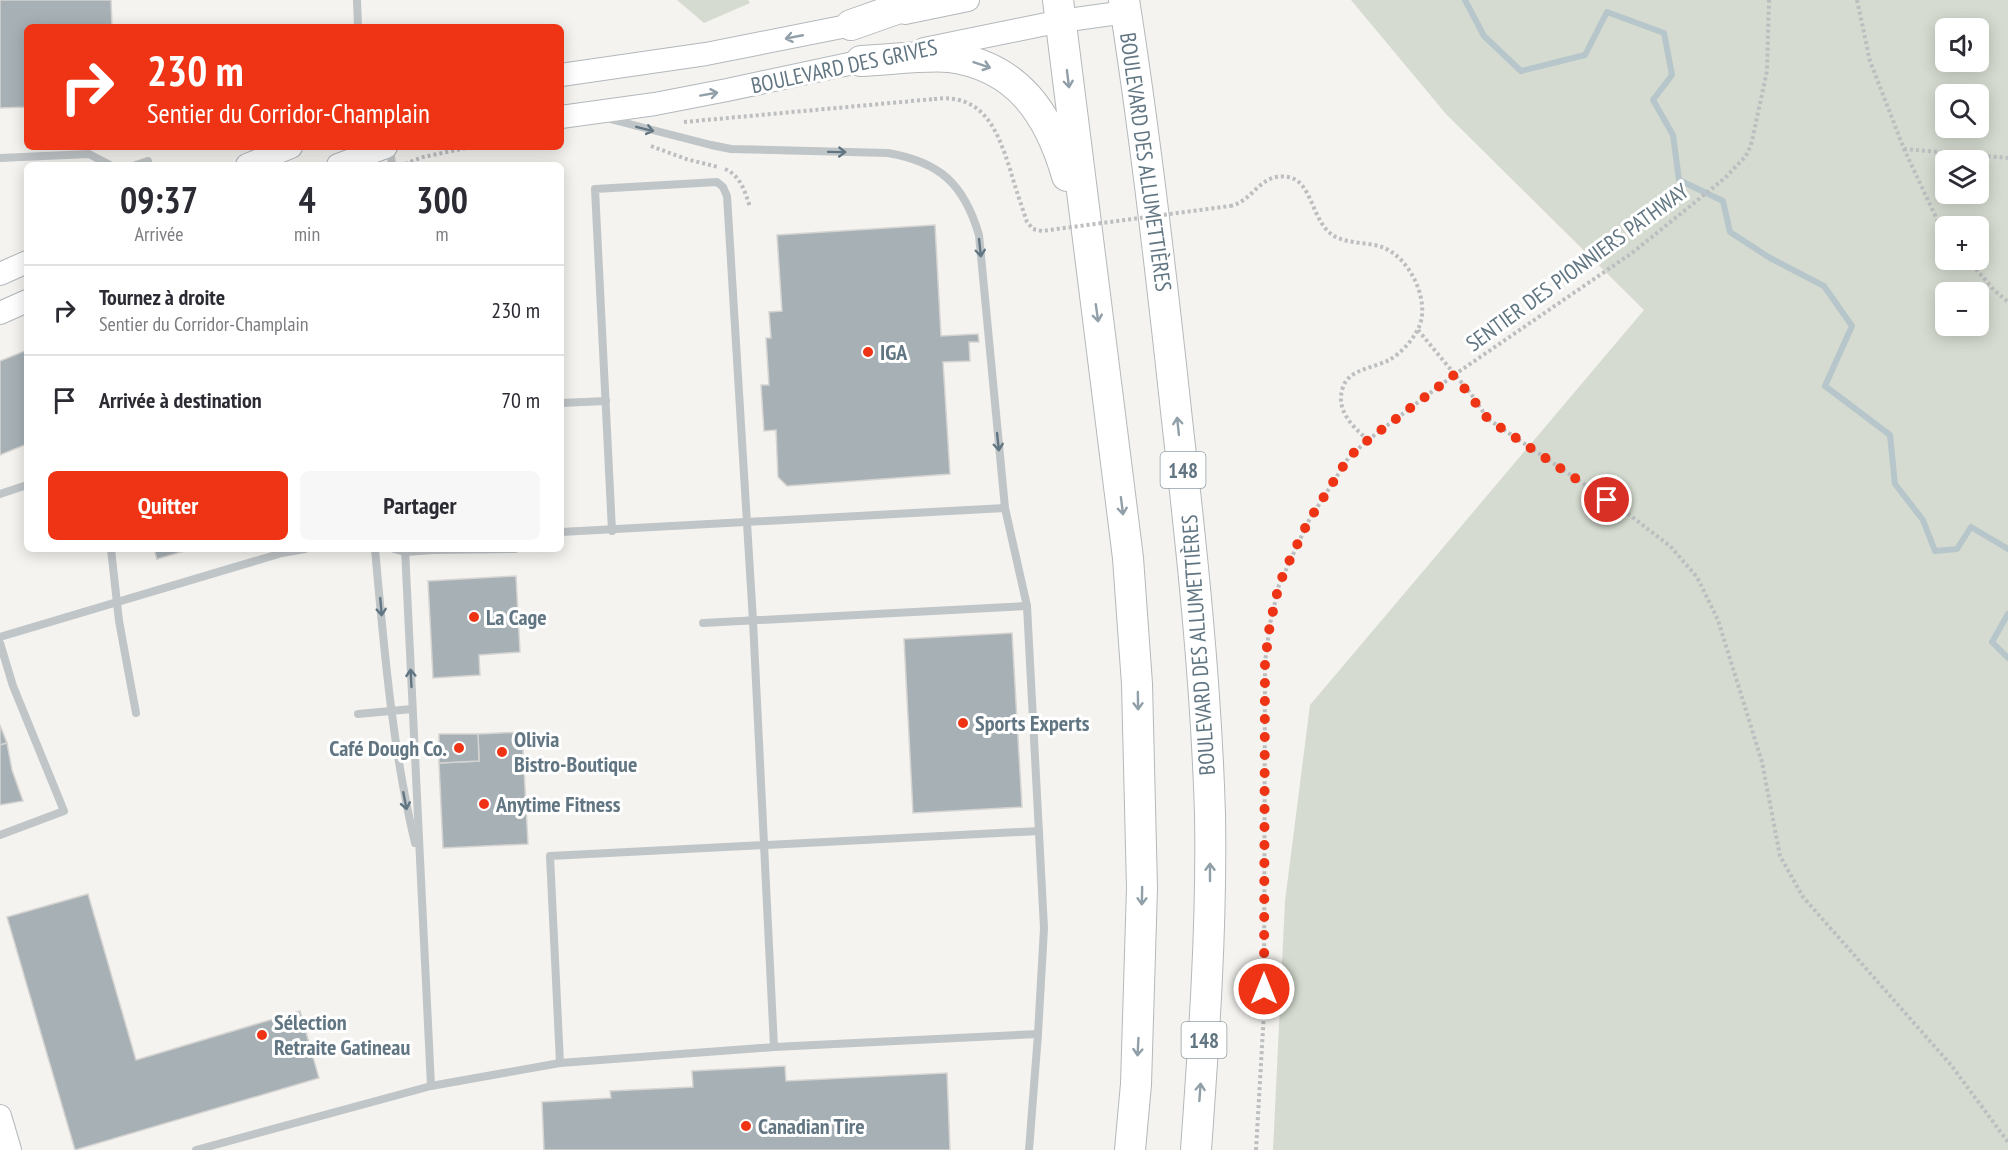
<!DOCTYPE html>
<html lang="fr">
<meta charset="utf-8">
<style>
:root{--surface:#fff;--page:#f7f7f7;--text:#2b2b33;--muted:#7c7c81;--line:#e1e1e2;--accent:#ee3415}
body{margin:0;font-family:"PT Sans Narrow",sans-serif;background:var(--page);color:var(--text);height:100vh;display:flex;flex-direction:column;font-size:22px;white-space:nowrap}
*{box-sizing:border-box;margin:0}
p{font-size:20px;color:var(--muted)}
.icon{flex:none;width:33px;height:33px;fill:none;stroke:currentColor;stroke-width:2;stroke-linecap:round;stroke-linejoin:round}
.map{position:relative;flex:1;overflow:hidden}
.details{position:absolute;left:24px;top:162px;width:540px;height:390px;display:flex;flex-direction:column;background:var(--surface);border-radius:9px;box-shadow:0 3px 15px #0003}
.details>*{flex:none}
.top-card{position:absolute;left:24px;top:24px;width:540px;height:126px;border-radius:9px;box-shadow:0 3px 15px #0003;background:#ee3415;color:#fff;overflow:hidden}
.buttons{position:absolute;left:1935px;top:18px;display:grid;gap:12px}
.buttons a{display:grid;place-items:center;width:54px;height:54px;border-radius:9px;background:var(--surface);box-shadow:0 3px 15px #0003;font-size:30px}
.pin{position:absolute;display:grid;place-items:center;width:51px;height:51px;color:#fff;margin:-26px;border:3px solid #fff;border-radius:50%;box-shadow:0 2px 6px #0007}
.me{position:absolute;width:66px;margin:-33px;rotate:0deg;stroke-linejoin:round;filter:drop-shadow(0 0 4px #0008)}
.turn{display:flex;align-items:center;gap:21px;height:126px;padding:0 24px;font-size:27px}
.turn .icon{width:78px;height:78px;stroke-width:2.5}
.turn b{display:block;font-size:42px;line-height:51px}
.eta{display:flex;justify-content:space-evenly;align-items:center;height:102px;text-align:center}
.eta b{font-size:36px;font-weight:800;line-height:42px}
.primary-button{display:flex;gap:12px;margin-top:auto;padding:12px 24px}
.primary-button a{flex:1;height:69px;border-radius:9px;background:var(--accent);color:#fff;font-size:24px;font-weight:800;line-height:69px;text-align:center}
.primary-button a+a{background:var(--page);color:var(--text)}
ul{padding:0;list-style:none}
li{display:flex;align-items:center;gap:18px;height:90px;padding:0 24px;border-top:2px solid var(--line)}
li div{flex:1}
li b{display:block;font-size:22px}
li em{font-style:normal}
.map>svg:first-child{display:block}
</style>
<div class="map">
<svg width="2008" height="1150" viewBox="0 0 2008 1150">
<rect width="100%" height="100%" fill="#f4f3ef"/>
<g fill="#d5dbd0" fill-rule="evenodd">
<polygon points="677,0 748,0 750,3 704,23"/>
<path d="M1351,0h657v1150h-735l12,-249 25,-196 334,-395 -198,-196zM1946,28h32v34h-32zM1946,94h32v34h-32zM1946,160h32v34h-32zM1946,226h32v34h-32zM1946,292h32v34h-32z"/>
</g>
<g fill="none" stroke-linecap="round" stroke-linejoin="round">
<g stroke="#b7c6ca" stroke-width="6">
<polyline points="1465,0 1484,36 1521,71 1585,55 1607,12 1664,33 1672,75 1653,100 1673,135 1679,180 1723,201 1730,232 1770,258 1824,286 1852,326 1825,386 1890,435 1895,484 1923,520 1935,551 1957,549 1971,527 2008,549"/>
<polyline points="2008,614 1992,642 2008,658"/>
</g>
</g>
<g fill="#a7b1b5" stroke="#d5d4d2" stroke-width="1.5">
<polygon points="0,0 111,0 112,27 27,27 27,107 0,108"/>
<polygon points="935,225 941,336 978,334 979,342 969,342 970,361 943,362 950,474 787,486 778,477 776,430 764,431 761,385 769,385 766,338 771,338 769,312 782,311 777,235"/>
<polygon points="27,350 27,444 0,455 0,361"/>
<polygon points="154,549 191,549 157,559"/>
<polygon points="516,576 520,652 479,655 480,675 433,678 428,581"/>
<polygon points="1012,633 1022,807 913,813 904,639"/>
<polygon points="0,725 7,743 0,745"/>
<polygon points="522,732 528,844 443,848 439,763 479,761 478,734"/>
<polygon points="439,734 478,734 479,761 439,763"/>
<polygon points="7,743 12,770 23,801 0,805 0,745"/>
<polygon points="88,894 136,1060 300,1011 319,1078 75,1150 7,917"/>
<polygon points="785,1066 786,1081 947,1073 950,1150 544,1150 542,1102 611,1098 610,1091 693,1087 692,1071"/>
</g>
<g fill="none" stroke-linecap="round" stroke-linejoin="round">
<g stroke="#b2b8bc" stroke-width="24">
<g id="secondary">
<polyline points="905,13 968,0"/>
<polyline points="924,49 1061,21 1126,12"/>
<polyline points="561,75 706,54 867,22"/>
<polyline points="561,117 655,104 727,90 877,58"/>
<polyline points="247,165 291,147"/>
<polyline points="338,165 386,147"/>
<polyline points="0,274 27,262"/>
<polyline points="0,313 27,301"/>
<polyline points="0,1116 10,1150"/>
</g>
</g>
<g stroke="#b5b8bb" stroke-width="32">
<g id="highway">
<polyline points="1058,0 1128,558 1137,684 1142,888 1136,1084 1130,1150"/>
<path d="M1124,0c22,139 38,280 53,420 15,131 29,262 33,394 2,112 -6,224 -14,336"/>
<polyline points="851,25 922,0"/>
<path d="M861,61c26,-1 63,-6 88,-4 68,9 100,56 118,119"/>
</g>
</g>
<g stroke="#bcbec0" stroke-width="4" stroke-dasharray="3 3" stroke-linecap="butt">
<polyline points="1857,0 1870,61 1904,149 1941,228 1946,233"/>
<polyline points="684,122 934,99"/>
<polyline points="651,146 686,159 718,167"/>
<polyline points="1904,149 2008,158"/>
<polyline points="405,164 423,157 471,147"/>
<path d="M725,169c16,7 20,23 25,38"/>
<path d="M1230,206c23,-4 30,-34 58,-29 25,4 23,45 46,59 14,8 33,6 48,11 28,10 51,57 35,84 -6,11 -17,23 -28,29 -15,8 -40,9 -46,27 -8,23 9,39 25,53"/>
<polyline points="1968,260 1994,290 2008,302"/>
<polyline points="1418,330 1471,394 1488,419 1627,513 1670,546 1697,577 1718,620 1762,762 1780,856 1803,897 1951,1065 2008,1142"/>
<polyline points="1256,1150 1264,1012 1265,662 1270,624 1279,585 1308,522 1349,457 1368,440 1454,375 1632,253 1725,178 1746,156 1751,145 1767,71 1769,0"/>
</g>
<g stroke="#c0c5c7" stroke-width="8">
<polyline points="357,0 358,27"/>
<path d="M606,118l105,27 20,4 157,4c52,9 76,31 91,82l26,273 22,98"/>
<polyline points="390,148 392,165"/>
<polyline points="0,158 89,154 110,165"/>
<polyline points="136,165 148,161"/>
<polyline points="561,403 606,401"/>
<polyline points="0,494 27,485"/>
<polyline points="561,532 1005,508"/>
<polyline points="111,549 119,621 136,713"/>
<path d="M375,549c9,98 17,198 40,294"/>
<polyline points="394,549 405,552 433,550 515,549"/>
<polyline points="405,549 431,1086"/>
<polyline points="703,623 1027,606 1044,928 1038,1034 774,1047"/>
<polyline points="0,637 282,553 305,549"/>
<polyline points="0,643 13,686 64,811 0,835"/>
<polyline points="358,714 412,709"/>
<polyline points="560,1063 550,856 1039,831"/>
<polyline points="196,1150 431,1086 560,1063 774,1047 753,621 727,196 723,187 717,182 595,189 612,531"/>
<polyline points="1029,1150 1038,1034"/>
</g>
<use href="#secondary" stroke="#fff" stroke-width="22"/>
<use href="#highway" stroke="#fff" stroke-width="30"/>
<path stroke="#bcbec0" stroke-width="4" stroke-dasharray="3 3" stroke-linecap="butt" d="M934,99c49,-6 63,30 76,70 5,18 11,35 17,53l6,7 9,2 188,-25"/>
</g>
<defs><path id="oneway-shaft" d="M-6 0H5M1.5-3L5.5 0L1.5 3" fill="none" stroke-width="1.6" stroke-linecap="round" stroke-linejoin="round" transform="scale(1.5)"/></defs>
<g stroke="#909fa8">
<use href="#oneway-shaft" transform="translate(794 37) rotate(169)"/>
<use href="#oneway-shaft" transform="translate(982 65) rotate(19)"/>
<use href="#oneway-shaft" transform="translate(1068 79) rotate(83)"/>
<use href="#oneway-shaft" transform="translate(709 94) rotate(-10)"/>
<use href="#oneway-shaft" transform="translate(1097 313) rotate(82)"/>
<use href="#oneway-shaft" transform="translate(1178 426) rotate(-96)"/>
<use href="#oneway-shaft" transform="translate(1122 506) rotate(83)"/>
<use href="#oneway-shaft" transform="translate(1138 701) rotate(89)"/>
<use href="#oneway-shaft" transform="translate(1210 872) rotate(-90)"/>
<use href="#oneway-shaft" transform="translate(1142 896) rotate(91)"/>
<use href="#oneway-shaft" transform="translate(1138 1047) rotate(93)"/>
<use href="#oneway-shaft" transform="translate(1200 1092) rotate(-86)"/>
</g>
<g stroke="#617682">
<use href="#oneway-shaft" transform="translate(645 129) rotate(14)"/>
<use href="#oneway-shaft" transform="translate(837 152) rotate(1)"/>
<use href="#oneway-shaft" transform="translate(980 248) rotate(84)"/>
<use href="#oneway-shaft" transform="translate(998 442) rotate(84)"/>
<use href="#oneway-shaft" transform="translate(381 607) rotate(85)"/>
<use href="#oneway-shaft" transform="translate(411 678) rotate(-93)"/>
<use href="#oneway-shaft" transform="translate(405 801) rotate(79)"/>
</g>
<g fill="none" stroke-linecap="round" stroke-linejoin="round">
<polyline stroke="#ee3415" stroke-width="10" stroke-dasharray="0 18" points="1264,989 1265,662 1270,624 1279,585 1286,568 1308,522 1349,457 1368,440 1454,375 1488,419 1607,500"/>
</g>
<g fill="#ee3415" stroke="#fff" stroke-width="2">
<circle cx="868" cy="352" r="6"/>
<circle cx="474" cy="617" r="6"/>
<circle cx="963" cy="723" r="6"/>
<circle cx="459" cy="748" r="6"/>
<circle cx="502" cy="752" r="6"/>
<circle cx="484" cy="804" r="6"/>
<circle cx="262" cy="1035" r="6"/>
<circle cx="746" cy="1126" r="6"/>
</g>
<g text-anchor="middle" dominant-baseline="central" stroke-width="6" stroke-linejoin="round" paint-order="stroke">
<g fill="#fff" stroke="#909fa8" stroke-width="1.5">
<rect x="1160.5" y="452" width="45" height="36" rx="4.5"/>
<rect x="1181.5" y="1022" width="45" height="36" rx="4.5"/>
</g>
<g font-size="21" font-weight="bold" fill="#617682">
<text x="1183" y="470">148</text>
<text x="1204" y="1040">148</text>
</g>
<g font-size="22" fill="#617682" stroke="#fff">
<text transform="translate(844 66) rotate(-12)">BOULEVARD DES GRIVES</text>
<text transform="translate(1146 162) rotate(82)">BOULEVARD DES ALLUMETTIÈRES</text>
<text transform="translate(1577 267) rotate(-36)">SENTIER DES PIONNIERS PATHWAY</text>
<text transform="translate(1198 645) rotate(-94)">BOULEVARD DES ALLUMETTIÈRES</text>
</g>
<g font-size="22" font-weight="bold" fill="#617682" stroke="#fff" text-anchor="start">
<text x="880" y="352">IGA</text>
<text x="486" y="617">La Cage</text>
<text x="975" y="723">Sports Experts</text>
<text x="514" y="739">Olivia<tspan x="514" dy="25">Bistro-Boutique</tspan></text>
<text x="447" y="748" text-anchor="end">Café Dough Co.</text>
<text x="496" y="804">Anytime Fitness</text>
<text x="274" y="1022">Sélection<tspan x="274" dy="25">Retraite Gatineau</tspan></text>
<text x="758" y="1126">Canadian Tire</text>
</g>
</g>
</svg>
<div class="buttons">
<a><svg class="icon" aria-label="sound" viewBox="0 0 24 24"><path d="M4 9h4l5-4v14l-5-4H4zM17 9q2 3 0 6"/></svg></a>
<a><svg class="icon" aria-label="search" viewBox="0 0 24 24"><circle cx="10" cy="10" r="6"/><path d="M15 15l6 6"/></svg></a>
<a><svg class="icon" aria-label="layers" viewBox="0 0 24 24"><path d="M12 4l9 5-9 5-9-5zM3 14l9 5 9-5"/></svg></a>
<a>+</a>
<a>−</a>
</div>
<div class="pin" style="left:1607px;top:500px;background:#d93025"><svg class="icon" aria-label="arrive" viewBox="0 0 24 24"><path d="M6 21V4h12l-3 4 3 4H6"/></svg></div>
<svg class="me" style="left:1264px;top:989px" viewBox="-20 -20 40 40"><circle r="17" fill="#ee3415" stroke="#fff" stroke-width="3"/><path d="M0-11L8 9 0 5-8 9z" fill="#fff"/></svg>
<div class="top-card">
<div class="turn"><svg class="icon" aria-label="right" viewBox="0 0 24 24"><path d="M7 20v-9h11M14 6l5 5-5 5"/></svg><div><b>230 m</b>Sentier du Corridor-Champlain</div></div>
</div>
<section class="details">
<div class="eta">
<div><b>09:37</b><p>Arrivée</p></div>
<div><b>4</b><p>min</p></div>
<div><b>300</b><p>m</p></div>
</div>
<ul>
<li><svg class="icon" aria-label="right" viewBox="0 0 24 24"><path d="M7 20v-9h11M14 6l5 5-5 5"/></svg><div><b>Tournez à droite</b><p>Sentier du Corridor-Champlain</p></div><em>230 m</em></li>
<li><svg class="icon" aria-label="arrive" viewBox="0 0 24 24"><path d="M6 21V4h12l-3 4 3 4H6"/></svg><div><b>Arrivée à destination</b></div><em>70 m</em></li>
</ul>
<div class="primary-button"><a>Quitter</a><a>Partager</a></div>
</section>
</div>
